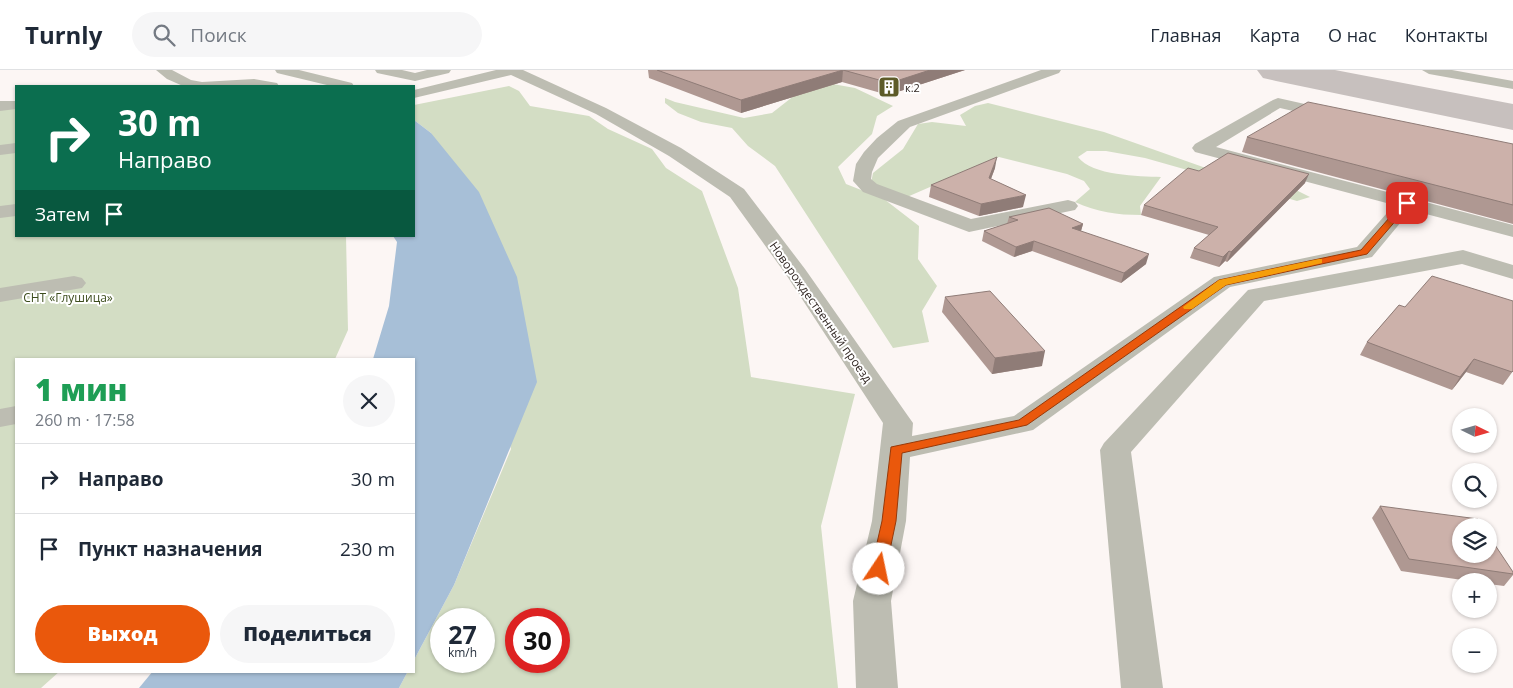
<!DOCTYPE html>
<html lang="ru">
<meta charset="utf-8">
<style>
:root{--surface:#fff;--page:#f6f6f7;--text:#1f2937;--muted:#747a83;--line:#e0e1e3;--accent:#ea580c}
body{margin:0;font-family:"Open Sans",sans-serif;background:var(--page);color:var(--text);height:100vh;display:flex;flex-direction:column;font-size:19px;white-space:nowrap}
*{box-sizing:border-box;margin:0}
p{font-size:16px;color:var(--muted)}
.icon{flex:none;width:28px;height:28px;fill:none;stroke:currentColor;stroke-width:2;stroke-linecap:round;stroke-linejoin:round}
.map{position:relative;flex:1;overflow:hidden}
.side{position:absolute;left:15px;top:288px;width:400px;height:315px;display:flex;flex-direction:column;background:var(--surface);border-radius:0px;box-shadow:0 1px 4px #0004}
.side>*{flex:none}
.hud{position:absolute;left:15px;top:15px;width:400px;height:152px;border-radius:0px;box-shadow:0 1px 4px #0004;background:#0b6e4f;color:#fff;overflow:hidden}
.needle{width:32px;rotate:95deg}
.fabs{position:absolute;left:1452px;top:338px;display:grid;gap:10px}
.fabs a{display:grid;place-items:center;width:45px;height:45px;border-radius:50%;background:var(--surface);box-shadow:0 1px 4px #0004;font-size:25px}
.speed{position:absolute;left:430px;top:538px;display:flex;gap:10px;font-size:25px;font-weight:700;text-align:center}
.speed>*{display:grid;place-content:center;width:65px;height:65px;border-radius:50%;background:var(--surface);box-shadow:0 1px 4px #0004;line-height:1}
.speed small{font-size:12px;font-weight:400}
.speed .limit{border:8px solid #d22;background:#fff;color:#111}
.pin{position:absolute;display:grid;place-items:center;width:42px;height:42px;color:#fff;margin:-21px;border-radius:10px;box-shadow:0 2px 8px #0006}
.me{position:absolute;width:55px;margin:-28px;rotate:11deg;stroke-linejoin:round;filter:drop-shadow(0 0 4px #0008)}
.turn{display:flex;align-items:center;gap:18px;height:105px;padding:0 20px;font-size:22px}
.turn .icon{width:65px;height:65px;stroke-width:2.5}
.turn b{display:block;font-size:35px;line-height:42px}
.then{display:flex;align-items:center;height:48px;padding:0 20px;background:#0003;gap:10px;font-size:19px}
.round{display:grid;place-items:center;flex:none;width:52px;height:52px;border-radius:26px;background:var(--page)}
.summary{display:flex;align-items:center;justify-content:space-between;height:85px;padding:0 20px}
h1{font-size:30px;font-weight:800;line-height:38px;color:#1e9e55}
.button{display:flex;gap:10px;margin-top:auto;padding:10px 20px}
.button a{flex:1;height:58px;border-radius:30px;background:var(--accent);color:#fff;font-size:20px;font-weight:800;line-height:58px;text-align:center}
.button a+a{background:var(--page);color:var(--text)}
ul{padding:0;list-style:none}
li{display:flex;align-items:center;gap:15px;height:70px;padding:0 20px;border-top:1px solid var(--line)}
li div{flex:1}
li b{display:block;font-size:19px}
li em{font-style:normal}
header{display:flex;align-items:center;gap:30px;box-sizing:border-box;height:70px;padding:0 25px;background:var(--surface);border-bottom:1px solid var(--line)}
header strong{font-size:24px}
nav{display:flex;gap:28px;margin-inline-start:auto;font-size:18px}
.search{width:350px;height:45px;background:var(--page);display:flex;align-items:center;gap:12px;box-sizing:border-box;padding:0 18px;border-radius:28px;color:var(--muted);font-size:19px}
.map>svg:first-child{display:block}
</style>
<header>
<strong>Turnly</strong>
<div class="search"><svg class="icon" aria-label="search" viewBox="0 0 24 24"><circle cx="10" cy="10" r="6"/><path d="M15 15l6 6"/></svg>Поиск</div>
<nav><a>Главная</a><a>Карта</a><a>О нас</a><a>Контакты</a></nav>
</header>
<div class="map">
<svg width="1513" height="618" viewBox="0 0 1513 618">
<rect width="100%" height="100%" fill="#fcf6f4"/>
<g fill="#d3ddc4" fill-rule="evenodd">
<polygon points="776,0 827,13 855,18 893,36 877,46 872,64 838,97 846,114 884,129 919,156 918,189 937,216 922,241 929,272 893,278 775,96 748,76 732,58 701,52 678,43 665,33 665,28 675,32 744,48 772,43 795,25"/>
<path d="M509,16l10,5 11,15 59,10 19,13 44,20 14,19 36,23 36,97 13,89 104,17 -34,132 17,162h-439l9,-17h6v-11l40,-75 57,-136 -80,-316 -17,-13v-15zM441,549h43v42h-43zM516,549h43v42h-43z"/>
<path d="M988,33l116,29 99,35 89,21 18,9 -13,4 -152,-43 -39,-7h-19l-9,6c14,19 61,19 83,20l-21,29 1,9c-24,0 -44,-3 -66,-13l15,-13 -6,-8 -17,-7 -68,-17 -92,40 -37,-9 3,-15 30,-24 15,-25 14,-2 34,4 -6,-11 15,-9z"/>
<polygon points="16,35 16,166 346,166 348,260 335,289 16,289 16,601 60,601 41,618 0,618 0,36"/>
</g>
<g fill="#a7bfd7">
<polygon points="414,50 431,63 479,122 517,207 537,312 454,515 414,590 414,289 373,289 389,236 397,172 393,166 414,166"/>
<polygon points="153,601 408,601 399,618 139,618"/>
</g>
<g fill="none" stroke-linecap="round" stroke-linejoin="round">
<polygon fill="#c7c0be" fill-rule="evenodd" points="1257,0 1335,0 1513,34 1513,60 1276,11 1263,8"/>
<g fill="#bdbdb2" fill-rule="evenodd">
<polygon points="156,0 172,0 191,10 202,12 254,9 277,13 279,16 183,16 167,9"/>
<polygon points="275,0 299,0 352,13 354,16 331,16 277,3"/>
<polygon points="375,0 402,0 415,3 427,0 451,0 449,3 415,11 377,3"/>
<polygon points="496,0 523,0 606,38 681,78 744,119 805,199 908,346 913,353 912,366 1014,346 1214,207 1357,177 1394,135 1195,82 1192,78 1195,74 1273,30 1278,28 1336,41 1342,43 1344,46 1342,49 1336,51 1280,38 1216,77 1513,155 1513,167 1411,140 1372,187 1230,217 1033,360 910,387 906,451 891,531 898,618 856,618 853,531 872,451 883,353 787,206 730,127 669,86 596,44 511,5 414,28 414,20"/>
<polygon points="1041,0 1061,0 1059,3 910,57 878,88 872,102 871,109 877,114 971,149 1068,130 1075,132 1078,136 1075,140 969,162 863,122 853,111 856,94 864,82 877,68 898,51"/>
<polygon points="1422,0 1452,0 1513,11 1513,19 1429,4"/>
<polygon points="0,31 16,31 16,39 0,41"/>
<polygon points="16,73 16,83 0,85 0,75"/>
<polygon points="16,134 16,146 0,148 0,136"/>
<polygon points="1463,180 1513,195 1513,209 1462,194 1264,231 1131,382 1163,618 1121,618 1100,380 1104,373 1248,220"/>
<polygon points="74,206 82,208 86,213 82,218 0,232 0,218"/>
<polygon points="16,336 16,354 0,357 0,339"/>
</g>
</g>
<g fill="#af9892">
<polygon points="648,0 965,0 888,25 842,12 741,43 649,8"/>
<polygon points="1247,67 1513,74 1513,154 1242,82"/>
<polygon points="995,98 991,109 1023,137 979,146 929,127 931,115"/>
<polygon points="1199,101 1305,113 1227,192 1225,191 1219,197 1190,188 1194,178 1209,165 1141,145 1144,135"/>
<polygon points="1009,147 1083,154 1081,161 1146,194 1121,213 1032,181 1014,187 982,171 984,161 1007,154"/>
<polygon points="945,227 1042,296 992,304 942,242"/>
<polygon points="1399,235 1513,301 1503,315 1466,302 1452,320 1360,285 1367,272"/>
<polygon points="1380,436 1513,502 1513,505 1504,516 1489,514 1489,511 1469,511 1401,501 1372,448"/>
</g>
<g fill="#8f7c77">
<polygon points="843,0 842,12 741,43 741,30"/>
<polygon points="930,0 965,0 888,25 890,13"/>
<polygon points="997,87 995,98 987,119 989,108"/>
<polygon points="1309,104 1305,113 1227,192 1231,182"/>
<polygon points="1026,125 1023,137 979,146 981,134"/>
<polygon points="1083,154 1080,164 1072,158"/>
<polygon points="1034,171 1032,181 1014,187 1016,177"/>
<polygon points="1229,181 1225,191 1219,197 1223,187"/>
<polygon points="1149,184 1146,194 1121,213 1124,203"/>
<polygon points="1045,281 1042,296 992,304 995,288"/>
<polygon points="1474,289 1466,302 1452,320 1460,307"/>
</g>
<g fill="#ccb1aa" stroke="#8f7c77">
<polygon points="657,0 930,0 890,13 843,0 741,30"/>
<polygon points="1308,32 1513,74 1513,135 1247,67"/>
<polygon points="1228,83 1309,104 1231,182 1229,181 1223,187 1194,178 1218,157 1144,135 1188,98 1199,101"/>
<polygon points="997,87 989,108 1026,125 981,134 931,115"/>
<polygon points="1049,138 1083,154 1072,158 1149,184 1124,203 1034,171 1016,177 984,161 1018,150 1009,147"/>
<polygon points="1432,206 1513,231 1513,301 1512,302 1474,289 1460,307 1367,272 1399,235 1405,237"/>
<polygon points="990,221 1045,281 995,288 945,227"/>
<polygon points="1380,436 1478,449 1482,456 1461,456 1461,484 1489,484 1489,466 1513,502 1513,504 1409,489"/>
</g>
<polygon fill="#ea580c" stroke="#983908" points="1404,131 1411,133 1367,184 1226,215 1027,355 902,383 896,451 886,499 884,503 879,505 874,503 871,499 882,451 891,377 1019,350 1219,210 1361,180"/>
<polygon fill="#f59e0b" points="1319,189 1322,189 1322,193 1226,215 1192,239 1184,239 1183,237 1219,210"/>
<defs>
<g id="building-square" transform="scale(1.125)"><rect x="-9" y="-9" width="18" height="18" rx="4" fill="#5d5b28" stroke="#fff"/><path d="M-4-6H4V6H1V3H-1V6H-4ZM-2.5-4.3h1.7v1.8h-1.7ZM.8-4.3h1.7v1.8H.8ZM-2.5-1h1.7V.8h-1.7ZM.8-1h1.7V.8H.8Z" fill="#fff"/></g>
</defs>
<g fill-rule="evenodd">
<use href="#building-square" x="889" y="17"/>
</g>
<g text-anchor="middle" dominant-baseline="central" stroke-width="4" stroke-linejoin="round" paint-order="stroke">
<g font-size="11" fill="#312723" stroke="#fff" text-anchor="start">
<text x="905" y="17">к.2</text>
</g>
<g font-size="12" fill="#3c4c1d" stroke="#fff">
<text x="68" y="227">СНТ «Глушица»</text>
</g>
<g font-size="12" fill="#312723" stroke="#fff">
<text transform="translate(821 242) rotate(55)">Новорождественный проезд</text>
</g>
</g>
</svg>
<div class="fabs">
<a><svg class="needle" viewBox="-14 -14 28 28"><path d="M0-13l5 13h-10z" fill="#e53935"/><path d="M0 13l5-13h-10z" fill="#747a83"/></svg></a>
<a><svg class="icon" aria-label="search" viewBox="0 0 24 24"><circle cx="10" cy="10" r="6"/><path d="M15 15l6 6"/></svg></a>
<a><svg class="icon" aria-label="layers" viewBox="0 0 24 24"><path d="M12 4l9 5-9 5-9-5zM3 14l9 5 9-5"/></svg></a>
<a>+</a>
<a>−</a>
</div>
<div class="speed"><div>27<small>km/h</small></div><div class="limit">30</div></div>
<div class="pin" style="left:1407px;top:133px;background:#d93025"><svg class="icon" aria-label="arrive" viewBox="0 0 24 24"><path d="M6 21V4h12l-3 4 3 4H6"/></svg></div>
<svg class="me" style="left:879px;top:499px" viewBox="-20 -20 40 40"><circle r="19" fill="#fff"/><path d="M0-13L10 11 0 6-10 11z" fill="#ea580c"/></svg>
<div class="hud">
<div class="turn"><svg class="icon" aria-label="right" viewBox="0 0 24 24"><path d="M7 20v-9h11M14 6l5 5-5 5"/></svg><div><b>30 m</b>Направо</div></div>
<div class="then">Затем<svg class="icon" aria-label="arrive" viewBox="0 0 24 24"><path d="M6 21V4h12l-3 4 3 4H6"/></svg></div>
</div>
<section class="side">
<div class="summary"><div><h1>1 мин</h1><p>260 m · 17:58</p></div><a class="round"><svg class="icon" aria-label="close" viewBox="0 0 24 24"><path d="M6 6l12 12M18 6L6 18"/></svg></a></div>
<ul>
<li><svg class="icon" aria-label="right" viewBox="0 0 24 24"><path d="M7 20v-9h11M14 6l5 5-5 5"/></svg><div><b>Направо</b></div><em>30 m</em></li>
<li><svg class="icon" aria-label="arrive" viewBox="0 0 24 24"><path d="M6 21V4h12l-3 4 3 4H6"/></svg><div><b>Пункт назначения</b></div><em>230 m</em></li>
</ul>
<div class="button"><a>Выход</a><a>Поделиться</a></div>
</section>
</div>
